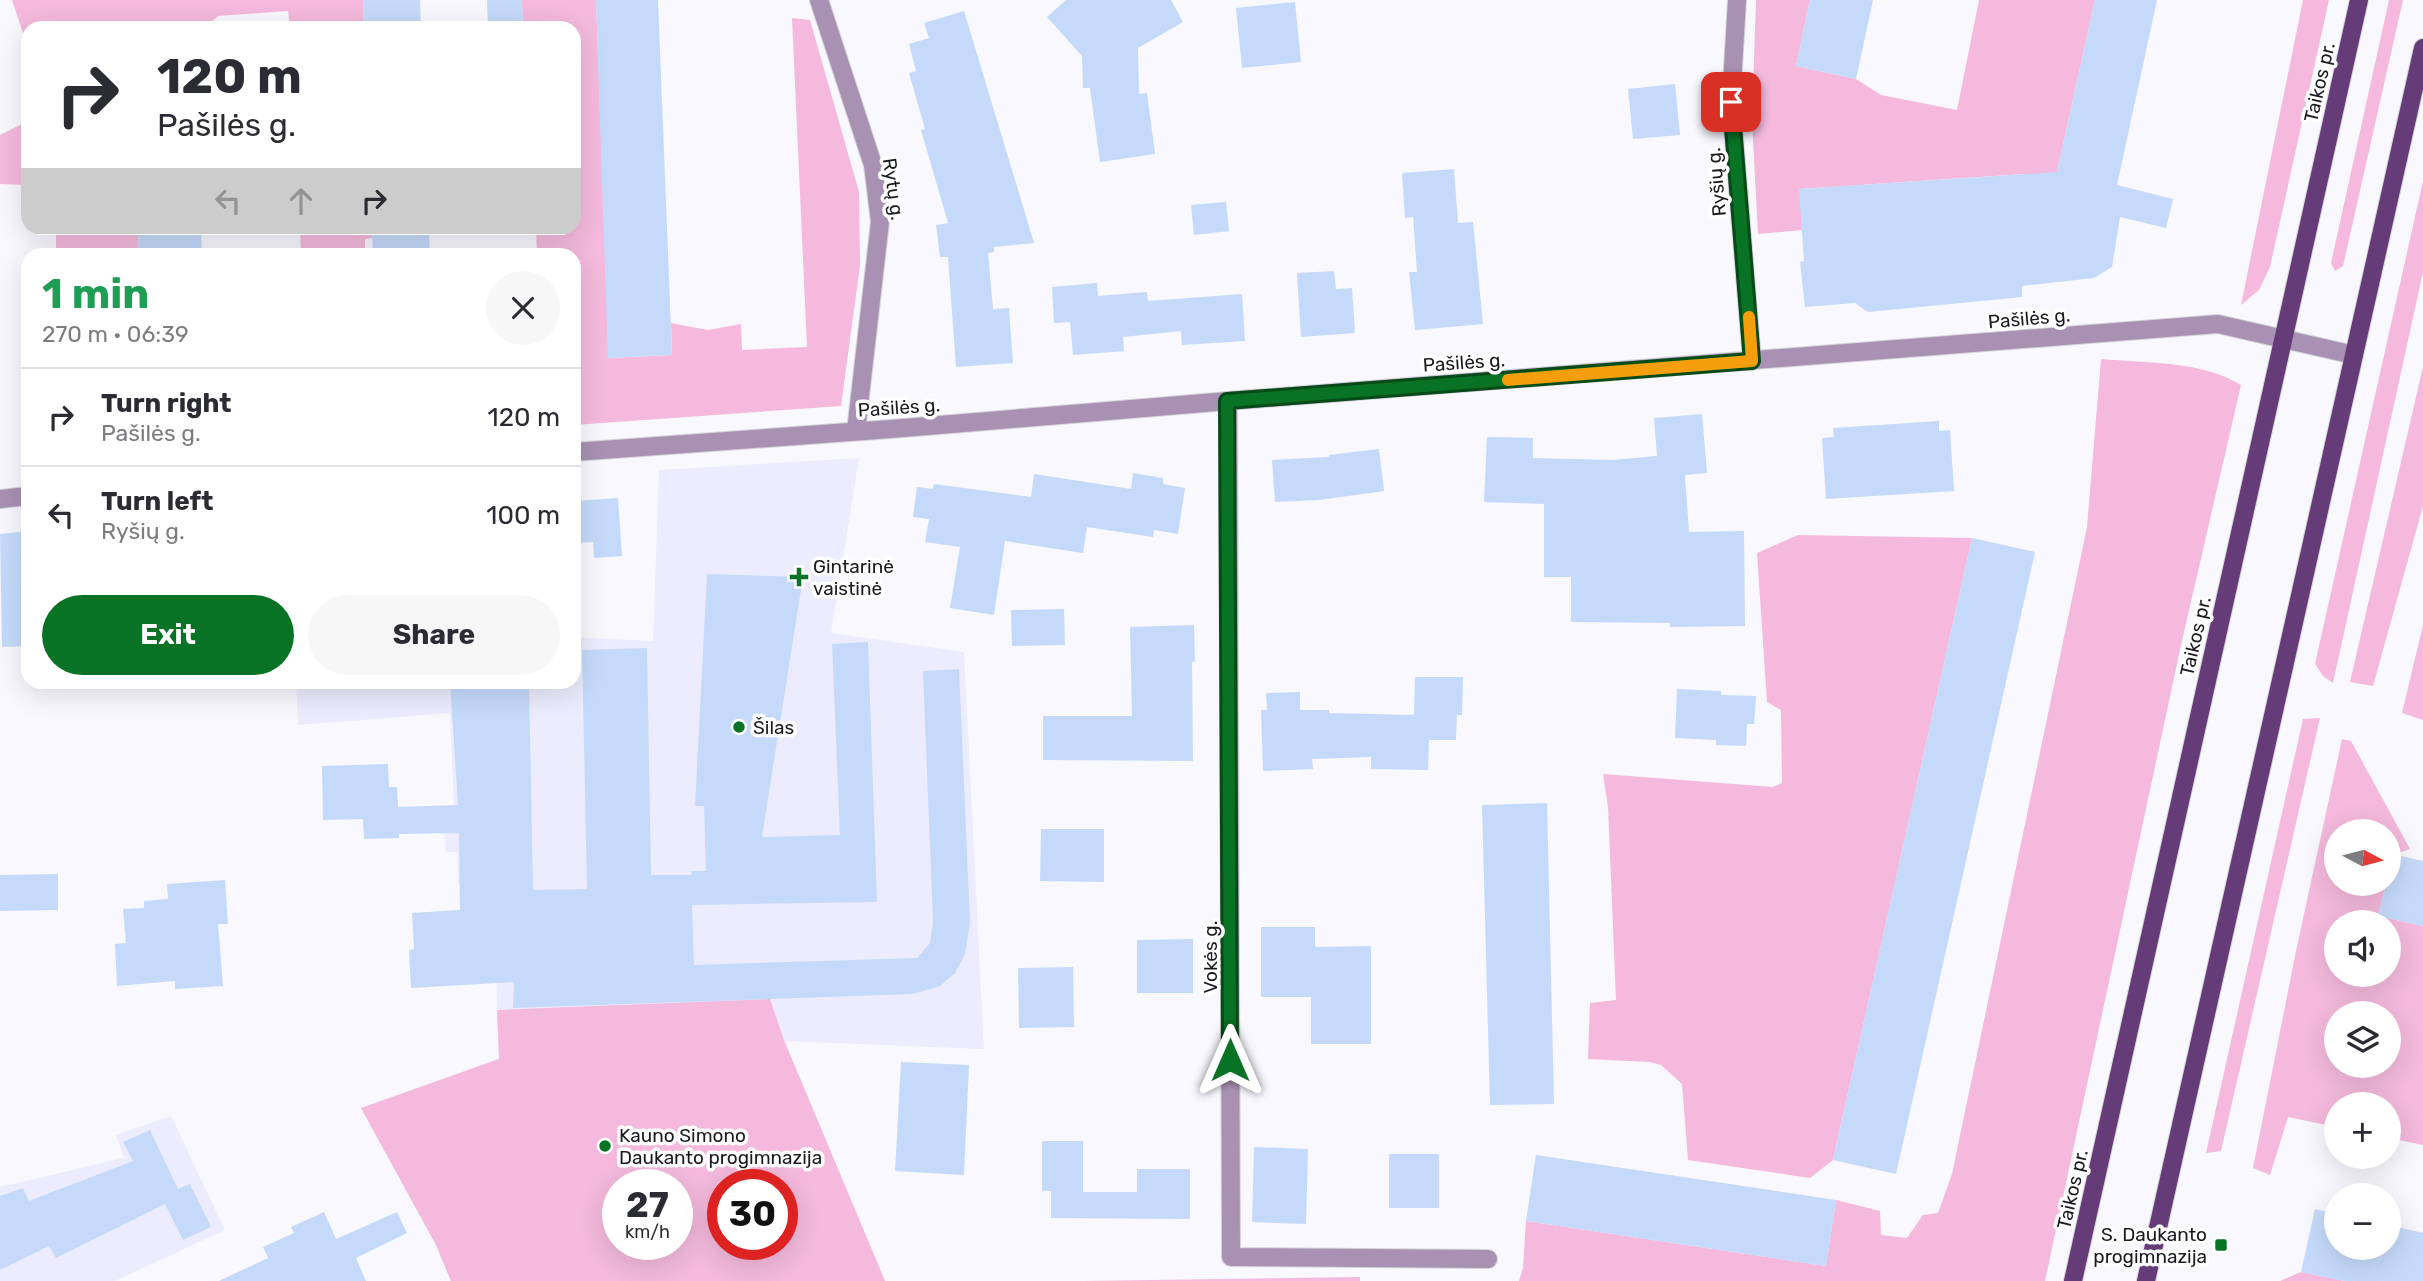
<!DOCTYPE html>
<meta charset="utf-8">
<style>
:root{--surface:#fff;--page:#f7f7f7;--text:#2b2b33;--muted:#7c7c81;--line:#e1e1e2;--accent:#087324}
body{margin:0;font-family:Rubik,sans-serif;background:var(--page);color:var(--text);height:100vh;display:flex;flex-direction:column;font-size:26px;white-space:nowrap}
*{box-sizing:border-box;margin:0}
p{font-size:23px;color:var(--muted)}
.icon{flex:none;width:38px;height:38px;fill:none;stroke:currentColor;stroke-width:2;stroke-linecap:round;stroke-linejoin:round}
.map{position:relative;flex:1;overflow:hidden}
.panel{position:absolute;left:21px;top:248px;width:560px;height:441px;display:flex;flex-direction:column;background:var(--surface);border-radius:21px;box-shadow:0 7px 28px #0002}
.panel>*{flex:none}
.guide{position:absolute;left:21px;top:21px;width:560px;height:214px;border-radius:21px;box-shadow:0 7px 28px #0002;background:#fff;color:var(--text);overflow:hidden}
.needle{width:46px;rotate:97deg}
.buttons{position:absolute;left:2324px;top:819px;display:grid;gap:14px}
.buttons a{display:grid;place-items:center;width:77px;height:77px;border-radius:50%;background:var(--surface);box-shadow:0 7px 28px #0002;font-size:35px}
.speed{position:absolute;left:602px;top:1169px;display:flex;gap:14px;font-size:35px;font-weight:700;text-align:center}
.speed>*{display:grid;place-content:center;width:91px;height:91px;border-radius:50%;background:var(--surface);box-shadow:0 7px 28px #0002;line-height:1}
.speed small{font-size:18px;font-weight:400}
.speed .limit{border:10px solid #d22;background:#fff;color:#111}
.pin{position:absolute;display:grid;place-items:center;width:60px;height:60px;color:#fff;margin:-30px;border-radius:14px;box-shadow:0 4px 10px #0006}
.me{position:absolute;width:77px;margin:-38px;rotate:0deg;stroke-linejoin:round;filter:drop-shadow(0 0 5px #0008)}
.turn{display:flex;align-items:center;gap:24px;height:147px;padding:0 21px;font-size:32px}
.turn .icon{width:91px;height:91px;stroke-width:2.5}
.turn b{display:block;font-size:49px;line-height:60px}
.lanes{display:flex;align-items:center;height:66px;padding:0 21px;background:#0003;justify-content:center;gap:35px;direction:ltr}
.lanes .off{opacity:.35}
.round{display:grid;place-items:center;flex:none;width:74px;height:74px;border-radius:37px;background:var(--page)}
.overview{display:flex;align-items:center;justify-content:space-between;height:119px;padding:0 21px}
h1{font-size:42px;font-weight:700;line-height:52px;color:#1e9e55}
.button{display:flex;gap:14px;margin-top:auto;padding:14px 21px}
.button a{flex:1;height:80px;border-radius:42px;background:var(--accent);color:#fff;font-size:28px;font-weight:700;line-height:80px;text-align:center}
.button a+a{background:var(--page);color:var(--text)}
ul{padding:0;list-style:none}
li{display:flex;align-items:center;gap:21px;height:98px;padding:0 21px;border-top:2px solid var(--line)}
li div{flex:1}
li b{display:block;font-size:26px}
li em{font-style:normal}
.map>svg:first-child{display:block}
</style>
<div class="map">
<svg width="2423" height="1281" viewBox="0 0 2423 1281">
<rect width="100%" height="100%" fill="#f8f8fe"/>
<g fill="#edecfe" fill-rule="evenodd">
<path d="M 859,458 L 831,633 L 964,652 L 984,1049 L 784,1041 L 885,1281 L 451,1281 L 436,1245 L 361,1108 L 499,1059 L 493,884 L 458,883 L 457,852 L 446,852 L 444,812 L 454,809 L 450,713 L 298,725 L 296,683 L 574,682 L 574,637 L 653,641 L 659,470 ZM 618,1185 L 677,1185 L 677,1244 L 618,1244 ZM 723,1185 L 782,1185 L 782,1244 L 723,1244 Z"/>
<path d="M 171,1116 L 225,1230 L 115,1281 L 0,1281 L 0,1187 L 124,1158 L 116,1135 Z"/>
</g>
<g fill="#f4b9dc" fill-rule="evenodd">
<path d="M 12,0 L 363,0 L 364,28 L 290,28 L 288,11 L 218,16 L 205,28 L 28,28 L 28,48 Z"/>
<path d="M 522,0 L 596,0 L 609,358 L 672,355 L 671,323 L 708,330 L 741,324 L 742,350 L 807,347 L 792,18 L 810,20 L 859,192 L 860,265 L 841,406 L 574,425 L 574,256 L 537,255 L 536,228 L 574,228 L 574,28 L 523,28 Z"/>
<path d="M 1756,0 L 1810,0 L 1796,66 L 1856,79 L 1881,95 L 1957,110 L 1979,0 L 2095,0 L 2057,172 L 2048,198 L 2035,193 L 2024,174 L 1800,189 L 1802,230 L 1758,234 L 1752,121 Z"/>
<path d="M 2303,0 L 2329,0 L 2270,267 L 2259,290 L 2241,305 Z"/>
<path d="M 2389,0 L 2403,0 L 2343,266 L 2335,271 L 2331,263 Z"/>
<path d="M 28,121 L 28,185 L 0,184 L 0,135 Z"/>
<path d="M 2423,181 L 2423,272 L 2333,683 L 2323,676 L 2315,664 Z"/>
<path d="M 56,228 L 138,228 L 139,255 L 56,256 Z"/>
<path d="M 300,228 L 372,228 L 372,238 L 365,239 L 365,255 L 301,255 Z"/>
<path d="M 2101,359 C 2146,363 2203,361 2241,385 L 2181,645 L 2045,1281 L 1519,1281 L 1523,1268 L 1526,1221 L 1826,1266 L 1836,1200 L 1880,1211 L 1881,1235 L 1907,1238 L 1923,1215 L 1938,1213 L 1952,1174 L 2087,527 Z"/>
<path d="M 2423,367 L 2423,506 L 2373,686 L 2350,682 Z"/>
<path d="M 1798,535 L 1972,538 L 1833,1160 L 1810,1178 L 1688,1160 L 1682,1084 L 1661,1065 L 1649,1062 L 1588,1059 L 1590,1003 L 1616,1000 L 1608,807 L 1603,774 L 1773,787 L 1782,783 L 1781,710 L 1767,702 L 1757,553 Z"/>
<path d="M 2423,625 L 2423,720 L 2402,713 Z"/>
<path d="M 2320,718 L 2221,1151 L 2206,1153 L 2303,719 Z"/>
<path d="M 2342,739 L 2351,741 L 2410,849 L 2392,855 L 2389,870 L 2389,831 L 2336,831 L 2336,884 L 2386,884 L 2378,916 L 2423,926 L 2423,1145 L 2389,1138 L 2389,1104 L 2336,1104 L 2336,1127 L 2288,1117 L 2270,1175 L 2253,1168 L 2296,951 ZM 2336,922 L 2389,922 L 2389,975 L 2336,975 ZM 2336,1013 L 2389,1013 L 2389,1066 L 2336,1066 Z"/>
<path d="M 770,999 L 784,1040 L 885,1281 L 451,1281 L 436,1245 L 361,1108 L 499,1059 L 497,1010 ZM 618,1185 L 677,1185 L 677,1244 L 618,1244 ZM 723,1185 L 782,1185 L 782,1244 L 723,1244 Z"/>
<path d="M 2301,1272 L 2345,1281 L 2280,1281 Z"/>
<path d="M 1360,1277 L 1360,1281 L 1084,1281 Z"/>
</g>
<g fill="#c5dafa">
<path d="M 363,0 L 420,0 L 421,28 L 364,28 Z"/>
<path d="M 487,0 L 522,0 L 523,28 L 488,28 Z"/>
<path d="M 596,0 L 658,0 L 672,355 L 608,358 Z"/>
<path d="M 1066,0 L 1171,0 L 1183,22 L 1138,48 L 1139,94 L 1147,93 L 1155,154 L 1100,162 L 1090,88 L 1083,88 L 1082,56 L 1047,17 Z"/>
<path d="M 1810,0 L 1873,0 L 1856,79 L 1796,66 Z"/>
<path d="M 2095,0 L 2157,0 L 2117,185 L 2173,199 L 2166,228 L 2120,217 L 2112,267 L 2094,278 L 2022,286 L 2022,297 L 1868,312 L 1855,303 L 1805,307 L 1800,262 L 1804,261 L 1799,189 L 2057,172 Z"/>
<path d="M 1295,2 L 1301,62 L 1242,68 L 1236,8 Z"/>
<path d="M 964,11 L 1034,243 L 994,247 L 994,252 L 988,253 L 993,309 L 1009,308 L 1013,363 L 956,367 L 948,257 L 940,257 L 936,225 L 948,223 L 921,130 L 925,129 L 909,73 L 916,71 L 909,44 L 929,38 L 924,23 Z"/>
<path d="M 1675,84 L 1680,135 L 1633,139 L 1628,89 Z"/>
<path d="M 1454,169 L 1458,223 L 1473,222 L 1483,324 L 1415,330 L 1409,272 L 1417,272 L 1413,217 L 1405,218 L 1402,173 Z"/>
<path d="M 1226,202 L 1229,231 L 1194,235 L 1191,205 Z"/>
<path d="M 138,228 L 201,228 L 202,256 L 139,256 Z"/>
<path d="M 372,228 L 429,228 L 430,256 L 373,256 Z"/>
<path d="M 1334,271 L 1336,289 L 1352,288 L 1355,333 L 1301,337 L 1297,273 Z"/>
<path d="M 1097,283 L 1098,296 L 1147,292 L 1148,301 L 1242,294 L 1245,341 L 1182,345 L 1181,331 L 1123,337 L 1124,351 L 1073,355 L 1070,322 L 1054,323 L 1052,287 Z"/>
<path d="M 1702,414 L 1707,473 L 1685,475 L 1689,532 L 1744,531 L 1745,626 L 1670,627 L 1670,623 L 1571,622 L 1571,577 L 1544,577 L 1544,504 L 1484,502 L 1487,437 L 1533,438 L 1533,458 L 1612,460 L 1657,456 L 1654,418 Z"/>
<path d="M 1939,421 L 1939,431 L 1950,430 L 1954,491 L 1826,499 L 1822,438 L 1834,437 L 1833,428 Z"/>
<path d="M 1379,449 L 1384,491 L 1319,500 L 1275,502 L 1272,460 L 1329,457 L 1329,455 Z"/>
<path d="M 1133,473 L 1163,478 L 1163,484 L 1185,488 L 1178,534 L 1154,530 L 1153,537 L 1087,527 L 1083,553 L 1005,541 L 994,615 L 950,608 L 960,547 L 925,542 L 929,519 L 913,517 L 917,487 L 933,489 L 934,484 L 1031,497 L 1034,474 L 1131,489 Z"/>
<path d="M 618,498 L 622,556 L 594,558 L 593,542 L 574,543 L 574,501 Z"/>
<path d="M 28,531 L 28,646 L 2,647 L 0,534 Z"/>
<path d="M 1972,538 L 2035,552 L 1896,1174 L 1833,1160 Z"/>
<path d="M 707,574 L 803,577 L 762,837 L 840,835 L 832,644 L 868,642 L 877,902 L 692,905 L 694,965 L 917,958 L 930,943 L 933,923 L 923,671 L 959,669 L 970,922 L 965,954 L 955,973 L 940,986 L 913,994 L 513,1008 L 514,982 L 411,988 L 409,950 L 414,949 L 412,913 L 460,910 L 459,833 L 399,834 L 399,838 L 364,839 L 363,819 L 323,820 L 322,766 L 388,764 L 389,787 L 397,787 L 398,807 L 458,805 L 450,682 L 529,682 L 533,890 L 587,889 L 582,650 L 647,648 L 651,875 L 691,875 L 692,871 L 706,871 L 704,806 L 695,806 Z"/>
<path d="M 1064,609 L 1065,645 L 1012,646 L 1011,610 Z"/>
<path d="M 1194,625 L 1195,662 L 1192,662 L 1193,761 L 1043,760 L 1043,716 L 1132,716 L 1130,627 Z"/>
<path d="M 1415,677 L 1463,677 L 1462,715 L 1457,715 L 1456,740 L 1429,740 L 1428,770 L 1371,769 L 1371,757 L 1312,759 L 1313,769 L 1263,771 L 1261,710 L 1267,710 L 1266,693 L 1300,692 L 1300,710 L 1329,710 L 1329,713 L 1414,715 Z"/>
<path d="M 1677,689 L 1721,691 L 1721,695 L 1756,696 L 1754,724 L 1747,724 L 1746,746 L 1716,745 L 1716,740 L 1675,738 Z"/>
<path d="M 1547,803 L 1554,1104 L 1490,1105 L 1482,805 Z"/>
<path d="M 1041,829 L 1104,829 L 1104,882 L 1040,881 Z"/>
<path d="M 2392,854 L 2423,861 L 2423,926 L 2378,916 L 2386,884 L 2389,884 Z"/>
<path d="M 58,874 L 58,910 L 0,911 L 0,875 Z"/>
<path d="M 225,880 L 228,924 L 218,924 L 223,986 L 175,989 L 175,981 L 117,986 L 115,944 L 126,943 L 123,909 L 144,908 L 144,901 L 168,899 L 167,884 Z"/>
<path d="M 1261,927 L 1315,927 L 1315,947 L 1371,946 L 1371,1044 L 1311,1044 L 1311,997 L 1261,997 Z"/>
<path d="M 1193,939 L 1193,993 L 1137,993 L 1137,940 Z"/>
<path d="M 1073,967 L 1074,1027 L 1019,1028 L 1018,968 Z"/>
<path d="M 901,1062 L 969,1065 L 964,1175 L 895,1171 Z"/>
<path d="M 150,1130 L 178,1189 L 190,1184 L 211,1227 L 183,1240 L 165,1204 L 56,1258 L 49,1246 L 0,1270 L 0,1196 L 23,1188 L 29,1201 L 133,1161 L 123,1142 Z"/>
<path d="M 1042,1141 L 1083,1141 L 1083,1192 L 1137,1192 L 1137,1169 L 1190,1169 L 1190,1219 L 1051,1218 L 1051,1191 L 1042,1191 Z"/>
<path d="M 1254,1147 L 1308,1149 L 1306,1224 L 1252,1222 Z"/>
<rect x="1389" y="1154" width="50" height="54"/>
<path d="M 1536,1155 L 1836,1200 L 1826,1266 L 1526,1221 Z"/>
<path d="M 2315,1209 L 2336,1214 L 2336,1248 L 2389,1248 L 2389,1225 L 2423,1233 L 2423,1281 L 2345,1281 L 2301,1272 Z"/>
<path d="M 324,1212 L 336,1239 L 397,1212 L 407,1233 L 356,1258 L 366,1281 L 219,1281 L 268,1258 L 263,1247 L 294,1233 L 291,1227 Z"/>
</g>
<g fill="none" stroke-linecap="round" stroke-linejoin="round">
<g stroke="#d5d4da" stroke-width="20">
<g id="minor">
<path d="M 819,0 L 873,165 L 880,222 L 856,431"/>
<path d="M 1737,0 L 1731,102 L 1752,361"/>
<path d="M 1228,401 L 1231,1257 L 1488,1259"/>
<path d="M 574,452 L 891,429 L 1228,401 L 2218,324 L 2354,355"/>
<path d="M 0,499 L 28,496"/>
</g>
</g>
<g stroke="#d5d4da" stroke-width="20">
<g id="primary">
<path d="M 2073,1281 L 2359,0"/>
<path d="M 2146,1281 L 2423,48"/>
</g>
</g>
<use href="#minor" stroke="#a891b3" stroke-width="18"/>
<use href="#primary" stroke="#653c77" stroke-width="18"/>
</g>
<g fill="none" stroke-linecap="round" stroke-linejoin="round">
<g stroke="#054b17" stroke-width="18">
<path id="route" d="M 1230,1060 L 1227,401 L 1752,361 L 1731,102"/>
</g>
<use href="#route" stroke="#087324" stroke-width="12"/>
<path stroke="#f59e0b" stroke-width="12" d="M 1508,380 L 1752,361 L 1749,317"/>
</g>
<g fill="#087324" stroke="#fff" stroke-width="2.5">
<path d="M795.5 566.5h7v7h7v7h-7v7h-7v-7h-7v-7h7z"/>
<circle cx="739" cy="727" r="7"/>
<circle cx="605" cy="1146" r="7"/>
<rect x="2214" y="1238" width="14" height="14" rx="3.5"/>
</g>
<g text-anchor="middle" stroke-width="7" stroke-linejoin="round" paint-order="stroke">
<g font-size="19" fill="#1b1a1e" stroke="#fff">
<text transform="translate(2319 82) rotate(-77)" y="7">Taikos pr.</text>
<text transform="translate(1716 182) rotate(-95)" y="7">Ryšių g.</text>
<text transform="translate(894 189) rotate(82)" y="7">Rytų g.</text>
<text transform="translate(2029 318) rotate(-5)" y="7">Pašilės g.</text>
<text transform="translate(1464 362) rotate(-4)" y="7">Pašilės g.</text>
<text transform="translate(899 407) rotate(-4)" y="7">Pašilės g.</text>
<text transform="translate(2195 636) rotate(-77)" y="7">Taikos pr.</text>
<text transform="translate(1210 957) rotate(-90)" y="7">Vokės g.</text>
<text transform="translate(2072 1189) rotate(-77)" y="7">Taikos pr.</text>
</g>
<g font-size="19" fill="#1b1a1e" stroke="#fff" text-anchor="start">
<text x="813" y="573">Gintarinė<tspan x="813" dy="22">vaistinė</tspan></text>
<text x="753" y="734">Šilas</text>
<text x="619" y="1142">Kauno Simono<tspan x="619" dy="22">Daukanto progimnazija</tspan></text>
<text x="2207" y="1241" text-anchor="end">S. Daukanto<tspan x="2207" dy="22">progimnazija</tspan></text>
</g>
</g>
</svg>
<div class="buttons">
<a><svg class="needle" viewBox="-14 -14 28 28"><path d="M0-13l5 13h-10z" fill="#e53935"/><path d="M0 13l5-13h-10z" fill="#7c7c81"/></svg></a>
<a><svg class="icon" aria-label="sound" viewBox="0 0 24 24"><path d="M4 9h4l5-4v14l-5-4H4zM17 9q2 3 0 6"/></svg></a>
<a><svg class="icon" aria-label="layers" viewBox="0 0 24 24"><path d="M12 4l9 5-9 5-9-5zM3 14l9 5 9-5"/></svg></a>
<a>+</a>
<a>−</a>
</div>
<div class="speed"><div>27<small>km/h</small></div><div class="limit">30</div></div>
<div class="pin" style="left:1731px;top:102px;background:#d93025"><svg class="icon" aria-label="arrive" viewBox="0 0 24 24"><path d="M6 21V4h12l-3 4 3 4H6"/></svg></div>
<svg class="me" style="left:1230px;top:1060px" viewBox="-20 -20 40 40"><path d="M0-17L14 15 0 8-14 15z" fill="#087324" stroke="#fff" stroke-width="4"/></svg>
<div class="guide">
<div class="turn"><svg class="icon" aria-label="right" viewBox="0 0 24 24"><path d="M7 20v-9h11M14 6l5 5-5 5"/></svg><div><b>120 m</b>Pašilės g.</div></div>
<div class="lanes"><svg class="icon off" aria-label="left" viewBox="0 0 24 24"><path d="M17 20v-9H6M10 6l-5 5 5 5"/></svg><svg class="icon off" aria-label="ahead" viewBox="0 0 24 24"><path d="M12 20V5M6 11l6-6 6 6"/></svg><svg class="icon" aria-label="right" viewBox="0 0 24 24"><path d="M7 20v-9h11M14 6l5 5-5 5"/></svg></div>
</div>
<section class="panel">
<div class="overview"><div><h1>1 min</h1><p>270 m · 06:39</p></div><a class="round"><svg class="icon" aria-label="close" viewBox="0 0 24 24"><path d="M6 6l12 12M18 6L6 18"/></svg></a></div>
<ul>
<li><svg class="icon" aria-label="right" viewBox="0 0 24 24"><path d="M7 20v-9h11M14 6l5 5-5 5"/></svg><div><b>Turn right</b><p>Pašilės g.</p></div><em>120 m</em></li>
<li><svg class="icon" aria-label="left" viewBox="0 0 24 24"><path d="M17 20v-9H6M10 6l-5 5 5 5"/></svg><div><b>Turn left</b><p>Ryšių g.</p></div><em>100 m</em></li>
</ul>
<div class="button"><a>Exit</a><a>Share</a></div>
</section>
</div>
